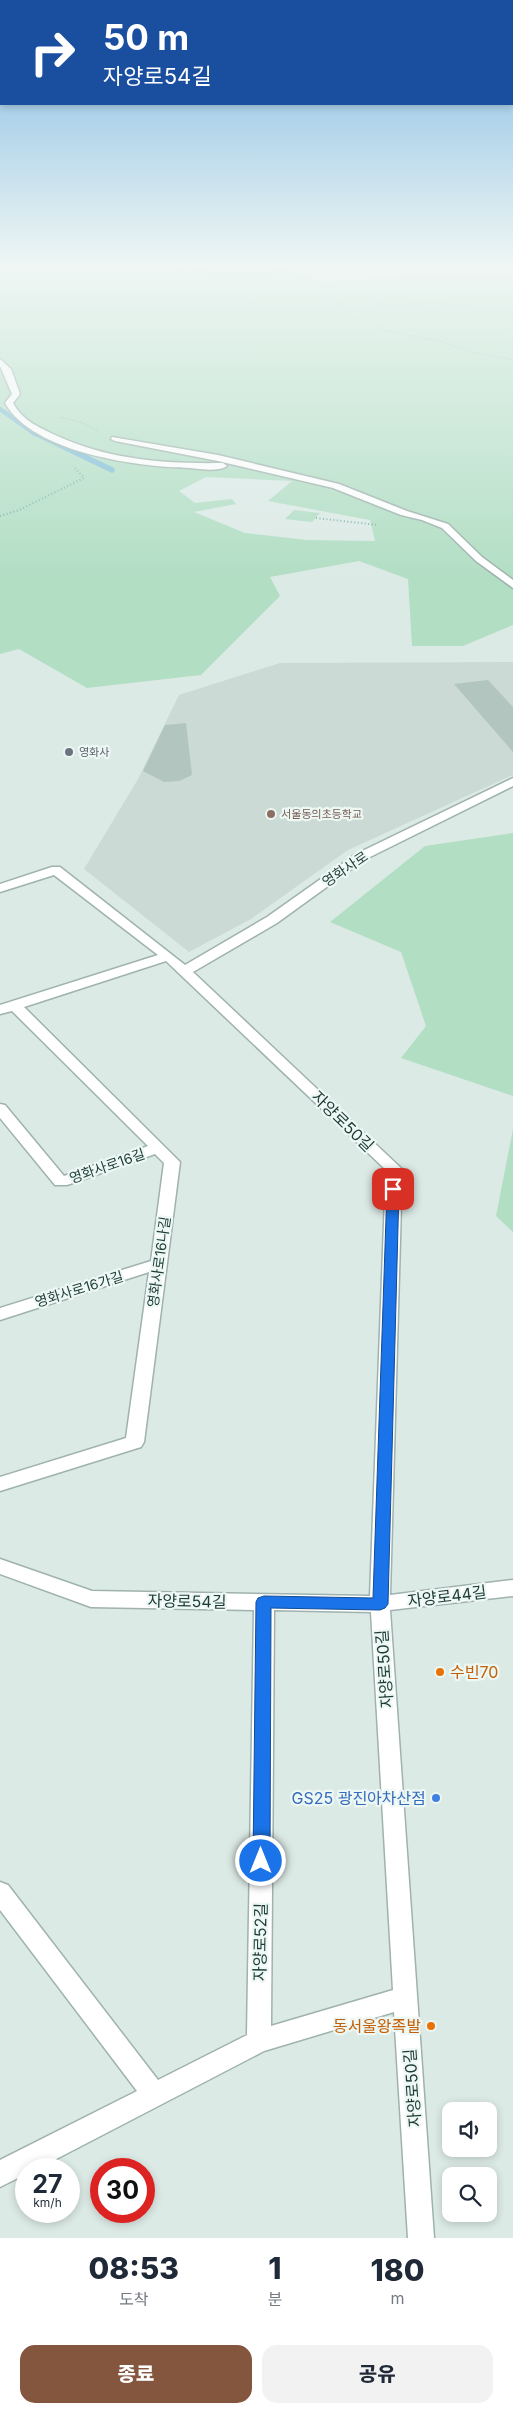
<!DOCTYPE html>
<html lang="ko">
<meta charset="utf-8">
<style>
:root{--surface:#fff;--page:#f2f2f3;--text:#1f2937;--muted:#747a83;--accent:#84563e}
body{margin:0;font-family:Inter,"Noto Sans KR",sans-serif;background:var(--page);color:var(--text);height:100vh;display:flex;flex-direction:column;font-size:19px;white-space:nowrap}
*{box-sizing:border-box;margin:0}
p{font-size:16px;color:var(--muted)}
.icon{flex:none;width:28px;height:28px;fill:none;stroke:currentColor;stroke-width:2;stroke-linecap:round;stroke-linejoin:round}
.map{position:relative;height:2238px;overflow:hidden}
.side{display:flex;flex-direction:column;background:var(--surface);flex:1}
.side>*{flex:none}
.guide{position:absolute;left:0px;top:0px;width:514px;height:105px;box-shadow:0 2px 8px #0003;background:#1a4fa0;color:#fff;overflow:hidden}
.fabs{position:absolute;left:442px;top:2102px;display:grid;gap:10px}
.fabs a{display:grid;place-items:center;width:55px;height:55px;border-radius:10px;background:var(--surface);box-shadow:0 2px 8px #0003;font-size:25px}
.speed{position:absolute;left:15px;top:2158px;display:flex;gap:10px;font-size:25px;font-weight:700;text-align:center}
.speed>*{display:grid;place-content:center;width:65px;height:65px;border-radius:50%;background:var(--surface);box-shadow:0 2px 8px #0003;line-height:1}
.speed small{font-size:12px;font-weight:400}
.speed .limit{border:8px solid #d22;background:#fff;color:#111}
.pin{position:absolute;display:grid;place-items:center;width:42px;height:42px;color:#fff;margin:-21px;border-radius:10px;box-shadow:0 2px 8px #0006}
.me{position:absolute;width:55px;margin:-28px;rotate:0deg;stroke-linejoin:round;filter:drop-shadow(0 0 4px #0008)}
.turn{display:flex;align-items:center;gap:18px;height:105px;padding:0 20px;font-size:22px}
.turn .icon{width:65px;height:65px;stroke-width:2.5}
.turn b{display:block;font-size:35px;line-height:42px}
.eta{display:flex;justify-content:space-evenly;align-items:center;height:85px;text-align:center}
.eta b{font-size:30px;font-weight:800;line-height:35px}
.cta{display:flex;gap:10px;margin-top:auto;padding:10px 20px}
.cta a{flex:1;height:58px;border-radius:15px;background:var(--accent);color:#fff;font-size:20px;font-weight:800;line-height:58px;text-align:center}
.cta a+a{background:var(--page);color:var(--text)}
.map>svg:first-child{display:block}
</style>
<div class="map">
<svg width="513" height="2238" viewBox="0 0 513 2238">
<rect width="100%" height="100%" fill="#dceae6"/>
<path fill="#cbdad5" d="M 513,662 L 513,775 L 348,850 L 251,919 L 189,952 L 84,869 L 138,779 L 179,695 L 280,663 Z"/>
<g fill="#b2dec4" fill-rule="evenodd">
<path d="M 0,264 L 179,264 L 194,266 L 204,264 L 256,264 L 287,268 L 319,281 L 513,275 L 513,625 L 463,646 L 412,646 L 408,579 L 359,561 L 270,577 L 280,596 L 201,675 L 87,688 L 19,649 L 0,654 ZM 206,477 L 292,481 L 268,501 L 370,520 L 375,541 L 307,540 L 245,533 L 194,512 L 236,504 L 232,499 L 195,503 L 179,491 Z"/>
<path d="M 294,510 L 320,513 L 312,522 L 285,519 Z"/>
<path d="M 513,833 L 513,1096 L 401,1058 L 426,1026 L 401,952 L 330,922 L 425,846 Z"/>
<path d="M 513,1129 L 513,1232 L 496,1216 Z"/>
</g>
<g fill="none" stroke-linecap="round" stroke-linejoin="round">
<path stroke="#7ebdd6" stroke-width="4.5" d="M 0,409 L 35,434"/>
<path stroke="#7ebdd6" stroke-width="5.5" d="M 33,432 L 112,470"/>
</g>
<g fill="#b2c5bf">
<path d="M 488,680 L 513,707 L 513,752 L 454,684 Z"/>
<path d="M 186,723 L 192,775 L 179,781 L 164,782 L 143,771 L 165,725 Z"/>
</g>
<g fill="none" stroke-linecap="round" stroke-linejoin="round">
<g stroke="#9fb2ae" stroke-width="3">
<g id="minor">
<path d="M 0,359 L 11,369 L 20,394 L 13,403 C 22,420 38,427 55,435 C 109,460 165,464 223,463 L 227,466 C 219,472 200,469 190,468 C 138,467 33,453 5,403 L 12,394 L 0,366 Z"/>
<path d="M 112,437 L 218,455 L 339,484 L 407,511 L 448,524 L 482,557 L 513,580 L 513,588 L 476,561 L 442,528 L 422,520 L 401,515 L 333,488 L 218,461 L 115,441 L 111,439 Z"/>
<path d="M 513,778 L 513,786 L 364,860 L 277,923 L 193,972 L 402,1169 L 390,1595 L 513,1580 L 513,1596 L 390,1610 L 434,2238 L 408,2238 L 394,2012 L 264,2051 L 37,2169 L 26,2169 L 26,2174 L 0,2187 L 0,2160 L 137,2091 L 0,1910 L 0,1882 L 8,1885 L 158,2080 L 247,2035 L 254,1610 L 91,1607 L 0,1574 L 0,1559 L 92,1591 L 370,1596 L 386,1170 L 166,961 L 24,1007 L 180,1162 L 144,1442 L 141,1447 L 0,1491 L 0,1477 L 126,1438 L 149,1272 L 0,1320 L 0,1308 L 151,1261 L 164,1163 L 155,1154 L 67,1185 L 55,1185 L 0,1118 L 0,1104 L 5,1105 L 64,1176 L 148,1146 L 12,1011 L 0,1014 L 0,1005 L 158,955 L 54,875 L 0,892 L 0,884 L 52,867 L 60,867 L 185,965 L 267,917 L 356,854 ZM 274,1610 L 371,1612 L 393,1990 L 271,2026 Z"/>
</g>
</g>
<g stroke="#79b1a7" stroke-width="1" stroke-dasharray="1 2" stroke-linecap="butt">
<path d="M 151,264 L 302,285 L 340,304 L 356,320 L 377,324 L 386,331 L 439,341 L 472,352 L 513,360"/>
<path d="M 319,294 L 362,294 L 387,308 L 432,302 L 513,313"/>
<path d="M 60,417 L 80,422 L 99,431"/>
</g>
<g stroke="#79b1a7" stroke-width="2" stroke-dasharray="1 2.5" stroke-linecap="butt">
<path d="M 0,516 L 19,510 L 84,478 L 73,466"/>
<path d="M 316,518 L 378,525"/>
</g>
<use href="#minor" fill="#fff" fill-rule="evenodd"/>
</g>
<linearGradient id="sky" x2="0" y2="1"><stop stop-color="#7db8e1"/><stop offset="0.46" stop-color="#eff6f4"/><stop offset="1" stop-color="#eff6f4" stop-opacity="0"/></linearGradient>
<rect width="513" height="577" fill="url(#sky)"/>
<path fill="#1a73e8" stroke="#114b97" d="M 393,1185 L 399,1189 L 388,1604 L 385,1608 L 380,1610 L 271,1608 L 270,1861 L 267,1867 L 261,1869 L 255,1867 L 253,1861 L 256,1602 L 258,1598 L 264,1596 L 373,1598 L 387,1189 Z"/>
<circle fill="#6b7280" stroke="#edf7f3" stroke-width="2" cx="69" cy="752" r="5"/>
<circle fill="#8d6e63" stroke="#edf7f3" stroke-width="2" cx="271" cy="814" r="5"/>
<g fill="#e8710a" stroke="#edf7f3" stroke-width="2">
<circle cx="440" cy="1672" r="5"/>
<circle cx="431" cy="2026" r="5"/>
</g>
<circle fill="#3f7fe0" stroke="#edf7f3" stroke-width="2" cx="436" cy="1798" r="5"/>
<g text-anchor="middle" stroke-width="4.5" stroke-linejoin="round" paint-order="stroke">
<g font-size="11" fill="#5b616d" stroke="#edf7f3" text-anchor="start">
<text x="79" y="756">영화사</text>
</g>
<g font-size="11" fill="#785e54" stroke="#edf7f3" text-anchor="start">
<text x="281" y="818">서울동의초등학교</text>
</g>
<g font-size="14" fill="#1d3b37" stroke="#edf7f3">
<text transform="translate(345 869) rotate(-34)" y="5">영화사로</text>
<text transform="translate(107 1166) rotate(-19)" y="5">영화사로16길</text>
<text transform="translate(159 1262) rotate(-82)" y="5">영화사로16나길</text>
<text transform="translate(79 1289) rotate(-17)" y="5">영화사로16가길</text>
</g>
<g font-size="16" fill="#1d3b37" stroke="#edf7f3">
<text transform="translate(343 1121) rotate(44)" y="6">자양로50길</text>
<text transform="translate(447 1596) rotate(-7)" y="6">자양로44길</text>
<text transform="translate(187 1601) rotate(1)" y="6">자양로54길</text>
<text transform="translate(384 1669) rotate(-94)" y="6">자양로50길</text>
<text transform="translate(260 1942) rotate(-89)" y="6">자양로52길</text>
<text transform="translate(412 2088) rotate(-94)" y="6">자양로50길</text>
</g>
<g font-size="16" fill="#c56008" stroke="#edf7f3" text-anchor="start">
<text x="450" y="1678">수빈70</text>
<text x="421" y="2032" text-anchor="end">동서울왕족발</text>
</g>
<g font-size="16" fill="#366cbe" stroke="#edf7f3" text-anchor="end">
<text x="426" y="1804">GS25 광진아차산점</text>
</g>
</g>
</svg>
<div class="fabs">
<a><svg class="icon" aria-label="sound" viewBox="0 0 24 24"><path d="M4 9h4l5-4v14l-5-4H4zM17 9q2 3 0 6"/></svg></a>
<a><svg class="icon" aria-label="search" viewBox="0 0 24 24"><circle cx="10" cy="10" r="6"/><path d="M15 15l6 6"/></svg></a>
</div>
<div class="speed"><div>27<small>km/h</small></div><div class="limit">30</div></div>
<div class="pin" style="left:393px;top:1189px;background:#d93025"><svg class="icon" aria-label="arrive" viewBox="0 0 24 24"><path d="M6 21V4h12l-3 4 3 4H6"/></svg></div>
<svg class="me" style="left:261px;top:1861px" viewBox="-20 -20 40 40"><circle r="17" fill="#1a73e8" stroke="#fff" stroke-width="3"/><path d="M0-11L8 9 0 5-8 9z" fill="#fff"/></svg>
<div class="guide">
<div class="turn"><svg class="icon" aria-label="right" viewBox="0 0 24 24"><path d="M7 20v-9h11M14 6l5 5-5 5"/></svg><div><b>50 m</b>자양로54길</div></div>
</div>
</div>
<section class="side">
<div class="eta">
<div><b>08:53</b><p>도착</p></div>
<div><b>1</b><p>분</p></div>
<div><b>180</b><p>m</p></div>
</div>
<div class="cta"><a>종료</a><a>공유</a></div>
</section>
